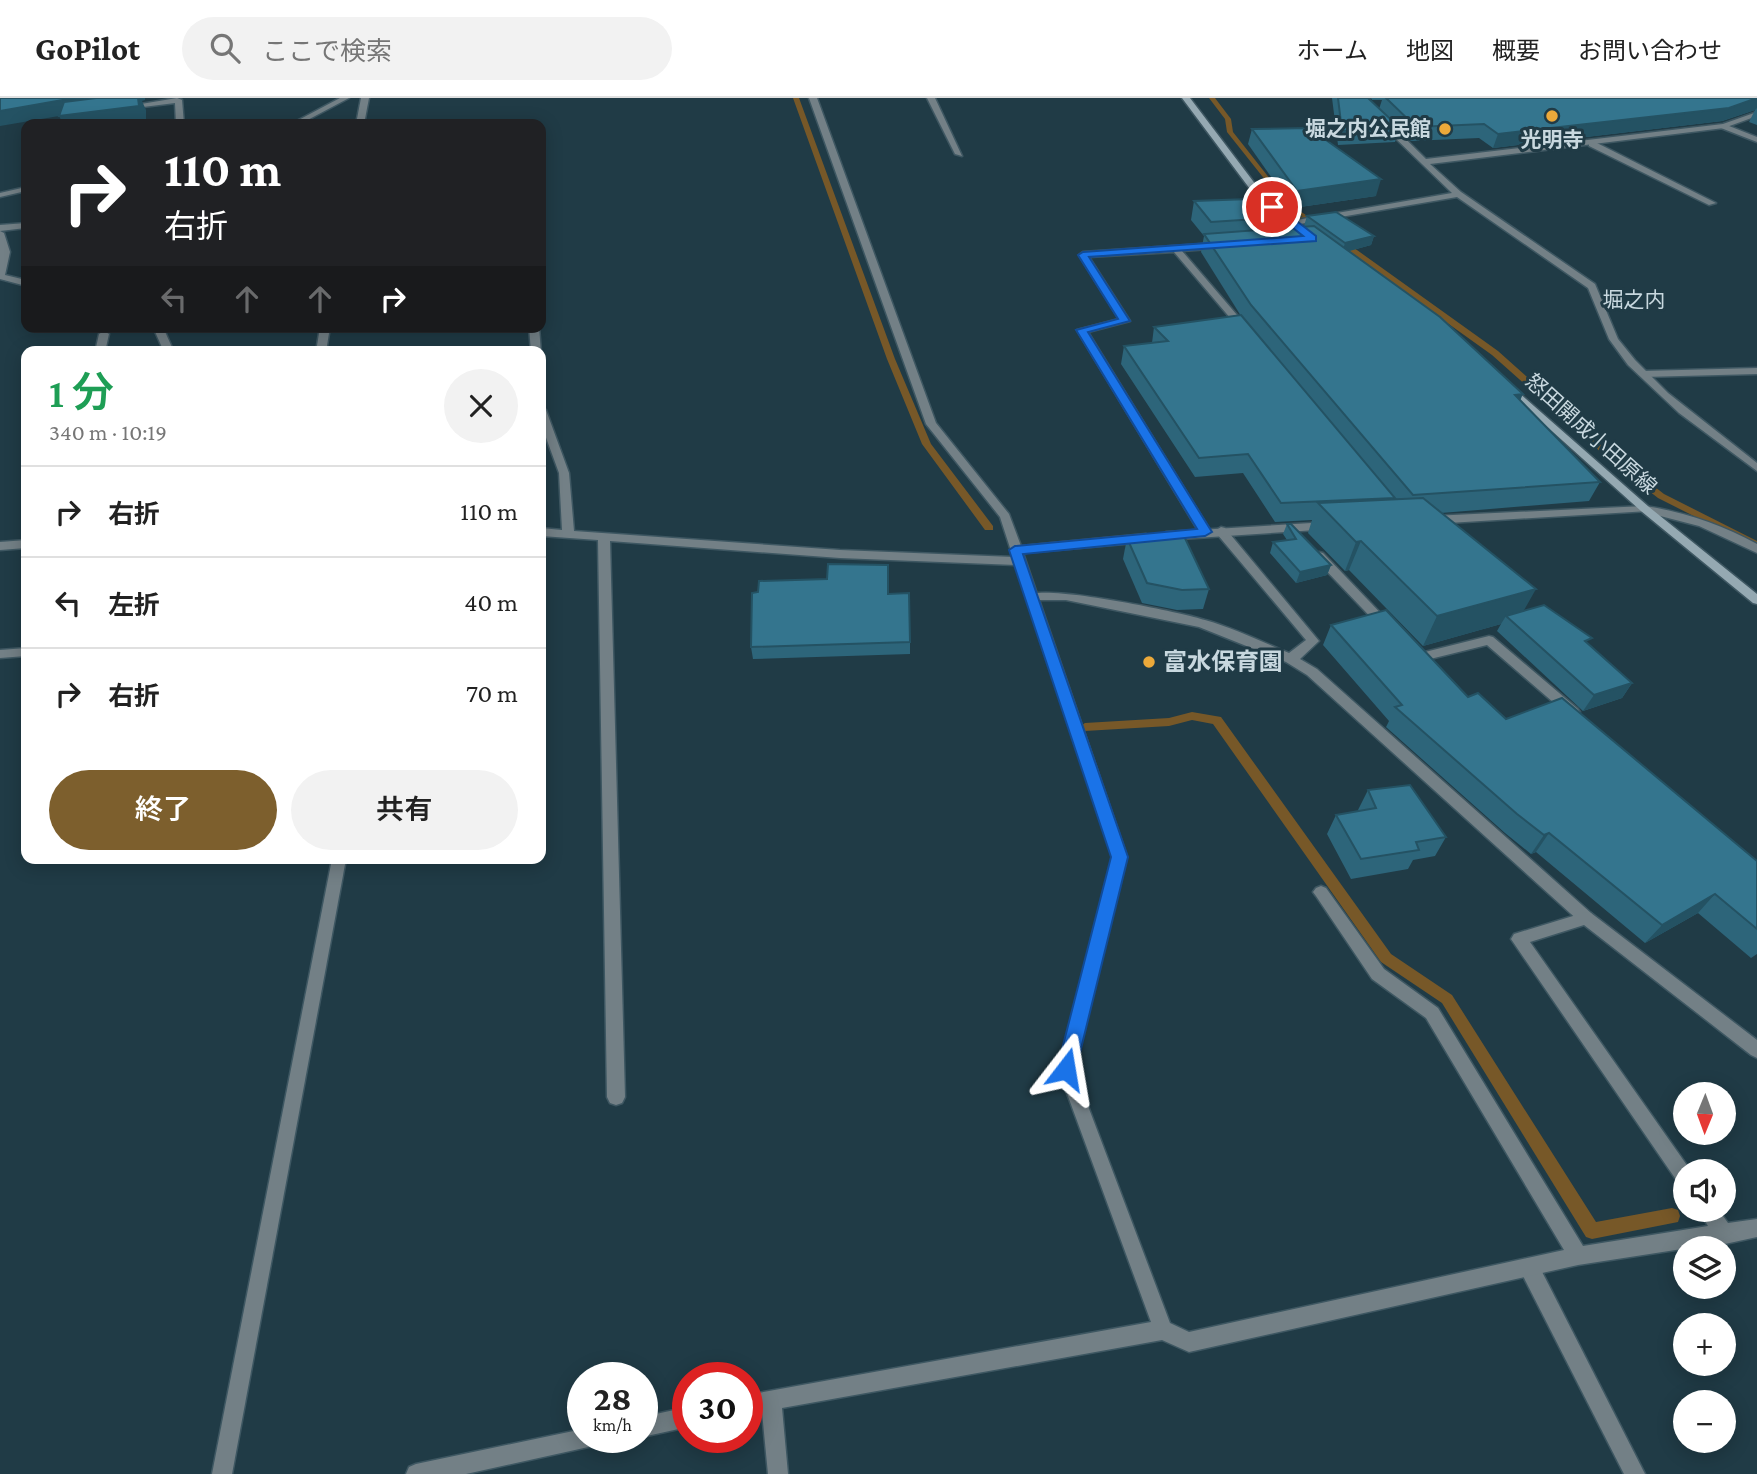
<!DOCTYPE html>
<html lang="ja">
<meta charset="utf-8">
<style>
:root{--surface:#fff;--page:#f2f2f2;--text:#222;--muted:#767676;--line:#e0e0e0;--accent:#7d5f2d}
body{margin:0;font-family:"Crimson Pro","Noto Sans JP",serif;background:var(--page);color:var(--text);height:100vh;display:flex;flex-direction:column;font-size:26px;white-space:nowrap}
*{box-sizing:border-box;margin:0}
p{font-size:23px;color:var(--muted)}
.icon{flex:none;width:38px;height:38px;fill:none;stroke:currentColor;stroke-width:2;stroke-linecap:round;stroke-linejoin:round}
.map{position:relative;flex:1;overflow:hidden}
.drawer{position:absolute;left:21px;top:248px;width:525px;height:518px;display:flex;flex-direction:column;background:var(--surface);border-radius:14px;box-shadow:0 4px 18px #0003}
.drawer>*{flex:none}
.guide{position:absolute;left:21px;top:21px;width:525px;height:214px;border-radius:14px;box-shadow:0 4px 18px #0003;background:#202124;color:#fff;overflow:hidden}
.needle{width:46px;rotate:181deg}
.buttons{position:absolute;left:1673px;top:984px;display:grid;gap:14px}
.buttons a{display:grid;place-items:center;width:63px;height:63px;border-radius:50%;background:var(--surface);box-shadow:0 4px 18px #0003;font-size:35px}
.speed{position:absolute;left:567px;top:1264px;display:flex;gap:14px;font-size:35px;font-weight:700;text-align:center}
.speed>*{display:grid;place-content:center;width:91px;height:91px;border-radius:50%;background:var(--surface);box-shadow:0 4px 18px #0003;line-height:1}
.speed small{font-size:18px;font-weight:400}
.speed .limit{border:10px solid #d22;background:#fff;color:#111}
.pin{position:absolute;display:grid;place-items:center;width:60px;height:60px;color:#fff;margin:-30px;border:4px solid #fff;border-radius:50%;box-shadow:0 2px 7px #0007}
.me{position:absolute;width:77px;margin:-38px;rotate:14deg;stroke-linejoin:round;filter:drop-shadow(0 0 5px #0008)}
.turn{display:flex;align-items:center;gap:24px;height:147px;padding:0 28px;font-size:32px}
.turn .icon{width:91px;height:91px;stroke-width:2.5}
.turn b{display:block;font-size:49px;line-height:60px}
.lanes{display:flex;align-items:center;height:66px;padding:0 28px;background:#0003;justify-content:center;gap:35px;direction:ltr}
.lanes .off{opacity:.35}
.round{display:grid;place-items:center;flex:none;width:74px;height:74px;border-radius:37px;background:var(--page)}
.summary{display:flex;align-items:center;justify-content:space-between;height:119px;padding:0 28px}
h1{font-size:42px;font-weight:600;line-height:52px;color:#1e9e55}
.cta{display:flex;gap:14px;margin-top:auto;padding:14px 28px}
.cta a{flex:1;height:80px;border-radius:42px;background:var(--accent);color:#fff;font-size:28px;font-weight:600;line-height:80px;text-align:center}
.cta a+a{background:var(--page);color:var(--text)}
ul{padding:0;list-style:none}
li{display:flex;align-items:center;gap:21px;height:91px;padding:0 28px;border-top:2px solid var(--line)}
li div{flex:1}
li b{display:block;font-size:26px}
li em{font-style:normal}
header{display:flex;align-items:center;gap:42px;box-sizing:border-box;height:98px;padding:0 35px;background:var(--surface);border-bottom:2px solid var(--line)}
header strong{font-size:33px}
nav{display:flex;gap:38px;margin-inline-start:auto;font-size:24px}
.search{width:490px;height:63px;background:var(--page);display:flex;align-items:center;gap:18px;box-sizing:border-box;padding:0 24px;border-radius:38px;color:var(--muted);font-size:26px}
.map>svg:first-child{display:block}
</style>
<header>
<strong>GoPilot</strong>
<div class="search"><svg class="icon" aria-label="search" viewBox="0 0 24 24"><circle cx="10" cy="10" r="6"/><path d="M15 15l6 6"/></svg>ここで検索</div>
<nav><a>ホーム</a><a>地図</a><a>概要</a><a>お問い合わせ</a></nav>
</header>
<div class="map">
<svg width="1757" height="1376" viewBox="0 0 1757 1376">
<rect width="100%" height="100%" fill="#203b46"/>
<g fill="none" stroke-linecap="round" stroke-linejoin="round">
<g fill="#775828" fill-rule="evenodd">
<path d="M 793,0 L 799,0 L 895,261 L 931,346 L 993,428 L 993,432 L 985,432 L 922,346 L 887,261 Z"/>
<path d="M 1209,0 L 1215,0 L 1231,21 L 1233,34 L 1274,86 L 1300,113 L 1322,128 L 1322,132 L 1316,132 L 1294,117 L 1270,88 L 1227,34 L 1225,21 Z"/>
<path d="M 1337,142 L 1343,142 L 1498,253 L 1619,361 L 1664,396 L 1757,443 L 1757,450 L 1658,400 L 1613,365 L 1492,257 L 1337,146 Z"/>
<path d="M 1192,614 L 1221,619 L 1391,856 L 1452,897 L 1596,1124 L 1672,1110 L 1678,1112 L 1680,1118 L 1678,1124 L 1592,1141 L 1586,1139 L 1442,905 L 1381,864 L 1213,626 L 1192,622 L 1169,628 L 1085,633 L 1079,629 L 1085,625 L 1169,620 Z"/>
</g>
<g stroke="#3e5762" stroke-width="3">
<g id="service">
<path d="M 177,0 L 182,2 L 184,26 L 176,26 L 175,5 L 127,11 L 123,9 Z"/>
<path d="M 927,0 L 935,0 L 962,58 L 955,56 Z"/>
<path d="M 1724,26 L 1757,39 L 1757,44 L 1721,30 L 1720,28 Z"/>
<path d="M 1589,44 L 1595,44 L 1716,105 L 1709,107 L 1589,48 Z"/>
<path d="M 1219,145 L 1223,148 L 1222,150 L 1182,153 L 1249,231 L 1249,235 L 1243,235 L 1174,154 L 1089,159 L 1130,223 L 1088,234 L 1211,434 L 1205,438 L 1199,434 L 1077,232 L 1119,221 L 1079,157 L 1083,154 Z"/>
<path d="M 1757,270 L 1757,276 L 1643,279 L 1638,276 L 1643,273 Z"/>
<path d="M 1645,408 C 1685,414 1722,427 1757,446 L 1757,455 L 1699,428 L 1641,413 L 1639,411 Z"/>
<path d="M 1221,429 L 1225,430 L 1319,543 L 1300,561 L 1317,571 L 1591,815 L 1594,820 L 1591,825 L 1586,826 L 1581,825 L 1307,577 L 1286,564 L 1199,529 L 1066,502 L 1033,502 L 1027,498 C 1041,485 1180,514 1205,522 C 1234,530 1262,544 1289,555 L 1306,542 L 1217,436 L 1215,433 Z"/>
<path d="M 1319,454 L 1323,455 L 1391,526 L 1393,529 L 1391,532 L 1383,532 L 1315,461 L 1313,458 Z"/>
<path d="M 1489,538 L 1493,539 L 1578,611 L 1580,614 L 1578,617 L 1568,617 L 1487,547 L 1418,564 L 1414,563 L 1408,556 L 1414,552 L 1421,555 Z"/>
<path d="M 1529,1160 L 1536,1162 L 1645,1376 L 1624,1376 L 1522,1176 L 1520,1169 L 1522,1162 Z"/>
</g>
</g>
<g stroke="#3e5762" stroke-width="3">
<g id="minor">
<path d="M 340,0 L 349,0 L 300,26 L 291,26 Z"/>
<path d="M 361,0 L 369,0 L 364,26 L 356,26 Z"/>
<path d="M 809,0 L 817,0 L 936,325 L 1009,416 L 1021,448 L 1146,436 L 1152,440 L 1146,444 L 1023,455 L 1127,759 L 1074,971 L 1170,1225 L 1189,1234 L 1564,1152 L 1426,920 L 1372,881 L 1316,798 L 1313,794 L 1316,790 L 1321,788 L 1326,790 L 1384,871 L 1438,910 L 1583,1148 L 1708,1128 L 1698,1111 L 1718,1111 L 1728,1125 L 1757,1121 L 1757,1139 L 1725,1146 L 1721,1145 L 1578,1167 L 1189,1254 L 1162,1242 L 782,1310 L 788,1376 L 768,1376 L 762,1314 L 747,1317 L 747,1297 L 1151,1224 L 1058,971 L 1113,759 L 1016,467 L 840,460 L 610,443 L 625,999 L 622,1005 L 616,1007 L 610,1005 L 607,999 L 598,442 L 541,438 L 541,430 L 562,432 L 559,375 L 541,326 L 541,309 L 546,312 L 569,375 L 574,433 L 840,452 L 1013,459 L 1000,419 L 926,326 Z"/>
<path d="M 1361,0 L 1369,0 L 1370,6 L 1426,61 L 1723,26 L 1757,14 L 1757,18 L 1724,30 L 1430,66 L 1461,94 L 1595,186 L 1618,241 L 1635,262 L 1668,295 L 1757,365 L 1757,373 L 1679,315 L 1628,267 L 1609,241 L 1588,190 L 1457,99 L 1288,128 L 1287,126 L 1291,123 L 1452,95 L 1363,9 Z"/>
<path d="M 26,89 L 26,93 L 0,99 L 0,95 Z"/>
<path d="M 26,125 L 26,130 L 0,133 L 4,135 L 10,154 L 5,177 L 26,182 L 26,188 L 0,181 L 0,127 Z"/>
<path d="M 153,229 L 163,229 L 174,254 L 164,254 Z"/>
<path d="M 320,229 L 330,229 L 326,254 L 316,254 Z"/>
<path d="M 529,229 L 539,229 L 541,254 L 531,254 Z"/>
<path d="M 104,233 L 109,236 L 105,254 L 95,254 L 99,236 Z"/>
<path d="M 1645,408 L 1651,411 L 1649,413 L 1432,426 L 1426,422 L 1432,418 Z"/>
<path d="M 1328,424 L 1334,428 L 1332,431 L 1166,442 L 1160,438 L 1166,434 Z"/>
<path d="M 26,442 L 26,450 L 0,452 L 0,444 Z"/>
<path d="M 26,550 L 26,558 L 0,560 L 0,552 Z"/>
<path d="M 332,761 L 346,761 L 232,1376 L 212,1376 Z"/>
<path d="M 1586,814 L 1591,815 L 1757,942 L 1757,960 L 1751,957 L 1584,827 L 1530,844 L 1691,1073 L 1685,1073 L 1685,1089 L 1679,1086 L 1511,841 L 1514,836 Z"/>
<path d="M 688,1309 L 688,1329 L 642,1339 L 641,1339 L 642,1319 Z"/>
<path d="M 583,1331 L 583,1339 L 605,1339 L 602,1346 L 466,1376 L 406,1376 L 409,1369 L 416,1366 Z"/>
</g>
</g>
<g stroke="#3e5762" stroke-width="3">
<g id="secondary">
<path d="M 1182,0 L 1190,0 L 1259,91 L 1281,112 L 1281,116 L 1275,116 L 1253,95 Z"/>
<path d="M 1509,286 L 1649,409 L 1757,496 L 1757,506 L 1753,505 L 1641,413 L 1505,291 L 1504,289 Z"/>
</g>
</g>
<use href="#service" fill="#738086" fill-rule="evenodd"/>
<use href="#minor" fill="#738086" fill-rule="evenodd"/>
<use href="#secondary" fill="#95a9b2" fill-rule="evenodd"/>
</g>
<g fill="#2d657a">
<path d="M 1332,0 L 1368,0 L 1379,11 L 1382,2 L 1372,2 L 1371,0 L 1757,0 L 1757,27 L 1749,24 L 1755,12 L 1722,23 L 1493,50 L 1479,40 L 1411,43 L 1399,31 L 1395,44 L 1338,47 Z"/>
<path d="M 1252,31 L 1376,98 L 1293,110 L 1248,46 Z"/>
<path d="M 1194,103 L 1300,118 L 1297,129 L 1305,128 L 1304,128 L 1307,118 L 1374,138 L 1371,147 L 1349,153 L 1520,302 L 1600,384 L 1589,403 L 1441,415 L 1524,513 L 1588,546 L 1632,585 L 1622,600 L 1583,613 L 1497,533 L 1501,526 L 1423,548 L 1349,472 L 1345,473 L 1308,435 L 1312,422 L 1275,424 L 1243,375 L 1195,379 L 1121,266 L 1124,248 L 1152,245 L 1154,229 L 1241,218 L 1201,154 L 1204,138 L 1191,122 Z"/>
<path d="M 1287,426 L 1331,467 L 1327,477 L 1296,485 L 1270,455 L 1273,444 L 1287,442 L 1283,436 Z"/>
<path d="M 1127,440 L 1209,491 L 1203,511 L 1177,512 L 1142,505 L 1123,461 Z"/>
<path d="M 758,494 L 888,496 L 910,544 L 910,556 L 753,561 L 751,549 Z"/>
<path d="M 1331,527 L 1468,599 L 1757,763 L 1757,856 L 1751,860 L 1698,815 L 1645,845 L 1536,754 L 1531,756 L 1505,735 L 1386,629 L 1389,623 L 1323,547 Z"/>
<path d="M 1368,692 L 1446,739 L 1435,758 L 1413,762 L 1408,771 L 1351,781 L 1327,736 L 1336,717 L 1359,713 L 1358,712 Z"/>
</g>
<g fill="#245263">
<path d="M 74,0 L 145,0 L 145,2 L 142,3 L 146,12 L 146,25 L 136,26 L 63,26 L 59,18 L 0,28 L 0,13 Z"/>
<path d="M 1757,0 L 1757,10 L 1755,12 L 1722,23 L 1493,50 L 1498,36 Z"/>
<path d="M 1381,81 L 1376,98 L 1293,110 L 1297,93 Z"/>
<path d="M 1374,138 L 1371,147 L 1342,155 L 1345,145 Z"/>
<path d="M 1523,296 L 1514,316 L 1515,297 Z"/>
<path d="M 1361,443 L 1349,472 L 1345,473 L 1356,444 Z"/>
<path d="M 1331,467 L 1327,477 L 1296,485 L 1300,474 Z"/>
<path d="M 1536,491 L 1519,521 L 1506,518 L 1501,526 L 1423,548 L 1437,518 Z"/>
<path d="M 1632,585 L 1622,600 L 1583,613 L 1594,597 Z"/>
<path d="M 1549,735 L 1536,754 L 1531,756 L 1544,737 Z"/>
<path d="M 1715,796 L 1698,815 L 1645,845 L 1662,827 Z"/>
</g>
<g fill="#34758e" stroke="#245263" stroke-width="2">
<path d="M 0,0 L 74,0 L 0,13 Z"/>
<path d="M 96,0 L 138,0 L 139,8 L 59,18 L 64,4 Z"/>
<path d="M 1338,0 L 1368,0 L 1400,30 L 1342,33 Z"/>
<path d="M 1386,0 L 1757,0 L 1729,10 L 1498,36 L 1484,26 L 1416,29 Z"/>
<path d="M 1309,30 L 1381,81 L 1297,93 L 1252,31 Z"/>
<path d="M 1279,100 L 1300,118 L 1211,124 L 1194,103 Z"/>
<path d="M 1336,114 L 1374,138 L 1345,145 L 1307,118 Z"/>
<path d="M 1314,128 L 1440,219 L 1523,296 L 1515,297 L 1600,384 L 1413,397 L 1251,207 L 1204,136 Z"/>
<path d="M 1241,217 L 1395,400 L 1281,405 L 1248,356 L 1199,360 L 1124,248 L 1168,243 L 1154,229 Z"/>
<path d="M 1423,400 L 1536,491 L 1437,518 L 1361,443 L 1356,444 L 1318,405 Z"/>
<path d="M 1287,426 L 1291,426 L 1331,467 L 1300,474 L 1273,444 L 1296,441 Z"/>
<path d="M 1183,436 L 1209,491 L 1182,492 L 1147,485 L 1127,440 Z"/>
<path d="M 828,466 L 888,467 L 888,496 L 909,495 L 910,544 L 751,549 L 752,495 L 758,494 L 759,483 L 827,481 Z"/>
<path d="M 1544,507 L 1592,540 L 1585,543 L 1632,585 L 1594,597 L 1506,518 Z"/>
<path d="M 1386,512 L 1468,599 L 1478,595 L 1506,621 L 1562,600 L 1757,763 L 1757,831 L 1715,796 L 1662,827 L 1549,735 L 1544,737 L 1517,716 L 1395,609 L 1402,607 L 1331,527 Z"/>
<path d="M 1410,687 L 1446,739 L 1416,744 L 1419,752 L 1361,761 L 1336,717 L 1376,710 L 1368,692 Z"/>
</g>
<path fill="#1a73e8" stroke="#114b97" stroke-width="2" d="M 1269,107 L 1276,107 L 1316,138 L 1316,143 L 1089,159 L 1130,223 L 1088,234 L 1212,434 L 1205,438 L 1023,456 L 1128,759 L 1076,971 L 1073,977 L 1066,979 L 1059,977 L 1057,971 L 1111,759 L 1009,452 L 1015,448 L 1197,431 L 1076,232 L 1118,221 L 1078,157 L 1083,154 L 1303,138 L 1269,111 Z"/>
<g fill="#eca93a" stroke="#203b46" stroke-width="2.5">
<circle cx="1552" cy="18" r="7"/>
<circle cx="1445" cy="31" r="7"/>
<circle cx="1149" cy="564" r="7"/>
</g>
<g text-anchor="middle" stroke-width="6" stroke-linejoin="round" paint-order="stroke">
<g font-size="21" font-weight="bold" fill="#c8d8df" stroke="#203b46" text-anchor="end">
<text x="1431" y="38">堀之内公民館</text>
<text x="1552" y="49" text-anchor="middle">光明寺</text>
</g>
<g font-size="21" fill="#c8d8df" stroke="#203b46">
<text x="1634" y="209">堀之内</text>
</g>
<g font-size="21" fill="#c8d8df" stroke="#203b46">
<text transform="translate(1591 336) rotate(42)" y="7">怒田開成小田原線</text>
</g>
<g font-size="24" font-weight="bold" fill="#c8d8df" stroke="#203b46" text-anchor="start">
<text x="1163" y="572">富水保育園</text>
</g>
</g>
</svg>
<div class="buttons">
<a><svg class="needle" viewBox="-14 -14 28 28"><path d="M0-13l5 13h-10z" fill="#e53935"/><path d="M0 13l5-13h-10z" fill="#767676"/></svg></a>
<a><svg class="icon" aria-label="sound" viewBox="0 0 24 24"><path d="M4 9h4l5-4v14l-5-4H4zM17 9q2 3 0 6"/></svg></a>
<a><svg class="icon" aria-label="layers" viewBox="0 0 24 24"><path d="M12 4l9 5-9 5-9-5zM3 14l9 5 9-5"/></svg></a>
<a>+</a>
<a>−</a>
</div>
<div class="speed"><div>28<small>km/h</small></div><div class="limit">30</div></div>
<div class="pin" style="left:1272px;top:109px;background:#d93025"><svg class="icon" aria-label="arrive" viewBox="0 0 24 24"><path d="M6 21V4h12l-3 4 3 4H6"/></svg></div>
<svg class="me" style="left:1066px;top:971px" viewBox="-20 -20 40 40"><path d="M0-17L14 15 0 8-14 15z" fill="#1a73e8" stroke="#fff" stroke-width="4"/></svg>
<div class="guide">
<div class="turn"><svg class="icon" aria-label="right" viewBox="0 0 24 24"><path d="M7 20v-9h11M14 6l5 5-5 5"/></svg><div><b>110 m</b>右折</div></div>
<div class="lanes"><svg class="icon off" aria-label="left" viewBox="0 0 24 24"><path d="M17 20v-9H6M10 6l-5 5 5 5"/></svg><svg class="icon off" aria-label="ahead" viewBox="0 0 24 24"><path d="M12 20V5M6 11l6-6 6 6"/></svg><svg class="icon off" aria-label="ahead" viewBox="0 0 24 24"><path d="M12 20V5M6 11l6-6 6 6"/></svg><svg class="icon" aria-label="right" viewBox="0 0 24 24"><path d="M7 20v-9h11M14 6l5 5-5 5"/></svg></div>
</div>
<section class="drawer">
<div class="summary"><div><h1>1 分</h1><p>340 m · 10:19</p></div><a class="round"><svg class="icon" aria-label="close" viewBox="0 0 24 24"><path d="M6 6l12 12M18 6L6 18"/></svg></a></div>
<ul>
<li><svg class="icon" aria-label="right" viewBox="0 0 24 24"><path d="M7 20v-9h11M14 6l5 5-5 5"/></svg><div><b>右折</b></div><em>110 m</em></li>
<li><svg class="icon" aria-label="left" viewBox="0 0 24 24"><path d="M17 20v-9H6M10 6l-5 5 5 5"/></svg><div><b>左折</b></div><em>40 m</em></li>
<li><svg class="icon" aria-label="right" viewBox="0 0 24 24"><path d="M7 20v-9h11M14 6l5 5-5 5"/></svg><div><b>右折</b></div><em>70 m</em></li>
</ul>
<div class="cta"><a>終了</a><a>共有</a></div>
</section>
</div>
